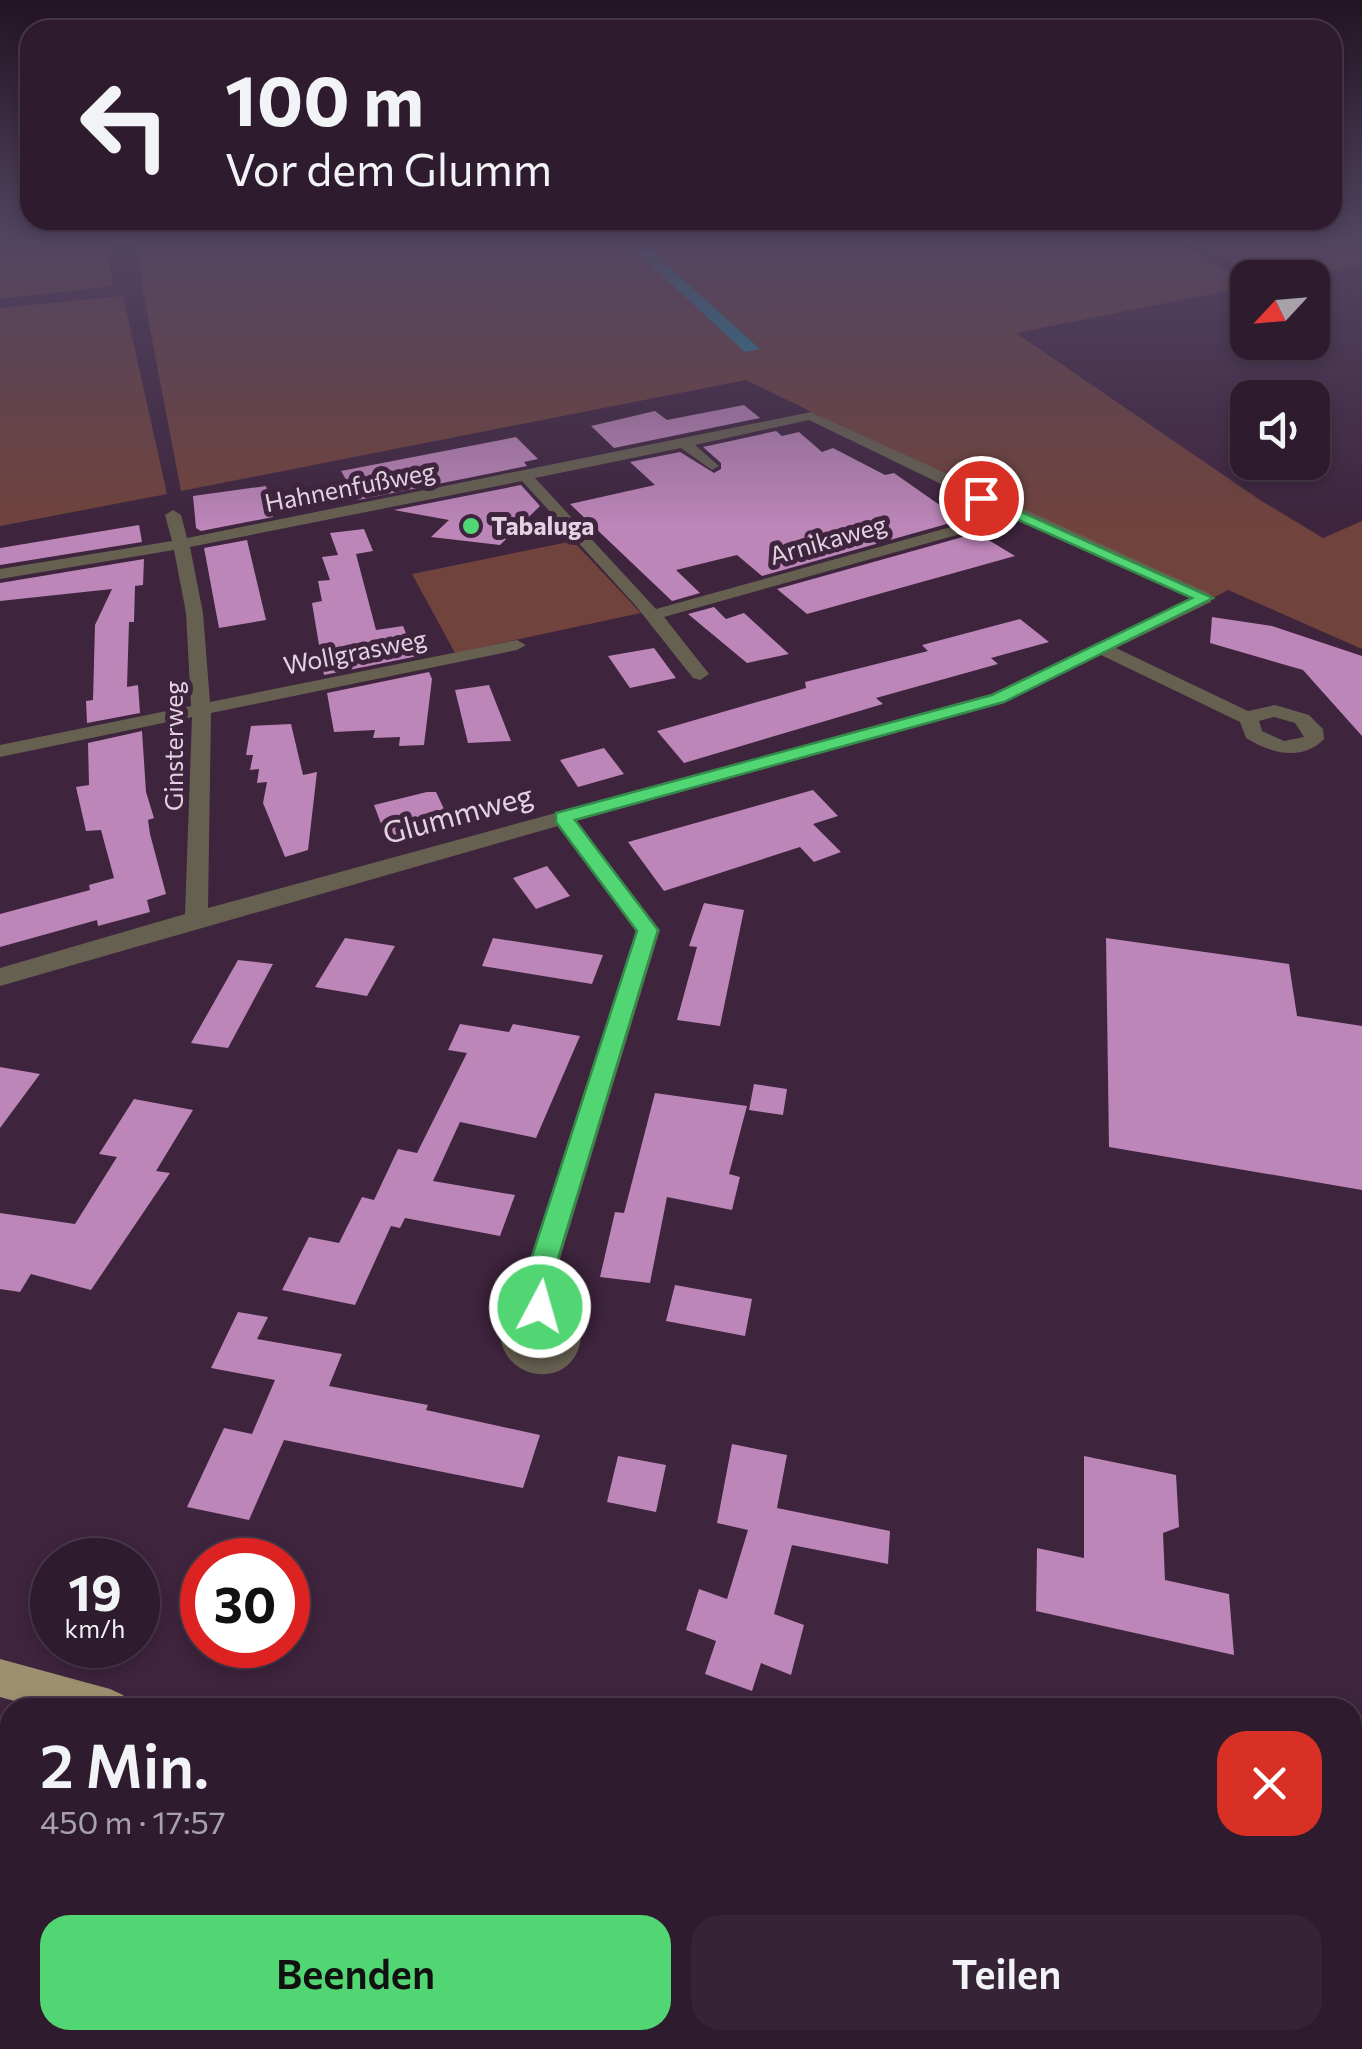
<!DOCTYPE html>
<html lang="de">
<meta charset="utf-8">
<style>
:root{--surface:#2e1b2e;--page:#362436;--text:#f1f3f6;--muted:#a7a1aa;--line:#49394a;--accent:#52d673}
body{margin:0;font-family:Commissioner,sans-serif;background:var(--page);color:var(--text);height:100vh;display:flex;flex-direction:column;font-size:38px;white-space:nowrap}
*{box-sizing:border-box;margin:0}
p{font-size:32px;color:var(--muted)}
.icon{flex:none;width:55px;height:55px;fill:none;stroke:currentColor;stroke-width:2;stroke-linecap:round;stroke-linejoin:round}
.map{position:relative;flex:1;overflow:hidden}
.sheet{position:absolute;left:0px;top:1698px;width:1362px;height:352px;display:flex;flex-direction:column;background:var(--surface);border-radius:30px 30px 0 0;box-shadow:0 5px 15px #0003,0 0 0 2px var(--line)}
.sheet>*{flex:none}
.hud{position:absolute;left:20px;top:20px;width:1322px;height:210px;border-radius:30px;box-shadow:0 5px 15px #0003,0 0 0 2px var(--line);background:#2e1b2e;color:var(--text);overflow:hidden}
.needle{width:65px;rotate:244deg}
.controls{position:absolute;left:1230px;top:260px;display:grid;gap:20px}
.controls a{display:grid;place-items:center;width:100px;height:100px;border-radius:20px;background:var(--surface);box-shadow:0 5px 15px #0003,0 0 0 2px var(--line);font-size:50px}
.speed{position:absolute;left:30px;top:1538px;display:flex;gap:20px;font-size:50px;font-weight:700;text-align:center}
.speed>*{display:grid;place-content:center;width:130px;height:130px;border-radius:50%;background:var(--surface);box-shadow:0 5px 15px #0003,0 0 0 2px var(--line);line-height:1}
.speed small{font-size:25px;font-weight:400}
.speed .limit{border:15px solid #d22;background:#fff;color:#111}
.pin{position:absolute;display:grid;place-items:center;width:85px;height:85px;color:#fff;margin:-42px;border:5px solid #fff;border-radius:50%;box-shadow:0 2px 10px #0007}
.me{position:absolute;width:110px;margin:-55px;rotate:6deg;stroke-linejoin:round;filter:drop-shadow(0 0 8px #0008)}
.turn{display:flex;align-items:center;gap:35px;height:210px;padding:0 40px;font-size:45px}
.turn .icon{width:130px;height:130px;stroke-width:2.5}
.turn b{display:block;font-size:70px;line-height:85px}
.round{display:grid;place-items:center;flex:none;width:105px;height:105px;border-radius:30px;background:var(--page)}
.summary{display:flex;align-items:center;justify-content:space-between;height:170px;padding:0 40px}
h1{font-size:60px;font-weight:600;line-height:75px}
.cta{display:flex;gap:20px;margin-top:auto;padding:20px 40px}
.cta a{flex:1;height:115px;border-radius:30px;background:var(--accent);color:#111;font-size:40px;font-weight:600;line-height:115px;text-align:center}
.cta a+a{background:var(--page);color:var(--text)}
.map>svg:first-child{display:block}
</style>
<div class="map">
<svg width="1362" height="2049" viewBox="0 0 1362 2049">
<rect width="100%" height="100%" fill="#3e243d"/>
<g fill="#70433c">
<path d="M 0,240 L 106,240 L 113,286 L 0,299 Z"/>
<path d="M 137,240 L 624,240 L 746,352 L 759,348 L 640,240 L 1170,240 L 1247,280 L 1247,287 L 1016,333 L 1260,500 L 1323,538 L 1362,521 L 1362,649 L 1228,590 L 1211,599 L 1017,512 L 746,380 L 181,491 L 143,292 Z"/>
<path d="M 1186,240 L 1362,240 L 1362,265 L 1294,277 L 1263,277 Z"/>
<path d="M 123,296 L 167,494 L 0,526 L 0,308 Z"/>
<path d="M 573,541 L 641,613 L 455,653 L 412,574 Z"/>
</g>
<path fill="#1f8d9c" d="M 624,240 L 640,240 L 760,349 L 745,352 Z"/>
<g fill="#bc86b8">
<path d="M 744,405 L 760,418 L 614,448 L 591,426 L 655,411 L 667,420 Z"/>
<path d="M 776,431 L 782,436 L 799,432 L 822,452 L 833,448 L 885,475 L 894,473 L 961,520 L 762,576 L 737,555 L 676,570 L 700,593 L 672,601 L 570,504 L 655,485 L 630,462 L 680,452 L 714,473 L 721,469 L 721,463 L 703,447 Z"/>
<path d="M 516,437 L 538,459 L 524,462 L 527,466 L 358,500 L 341,471 Z"/>
<path d="M 521,485 L 540,506 L 500,545 L 431,537 L 449,520 L 394,510 Z"/>
<path d="M 266,486 L 273,517 L 201,531 L 196,528 L 193,496 Z"/>
<path d="M 139,525 L 142,542 L 0,565 L 0,548 Z"/>
<path d="M 364,529 L 373,551 L 356,554 L 376,630 L 403,626 L 413,650 L 420,649 L 423,655 L 324,675 L 312,603 L 322,601 L 318,581 L 330,580 L 322,557 L 338,555 L 330,533 Z"/>
<path d="M 977,533 L 1015,556 L 807,614 L 777,589 Z"/>
<path d="M 247,540 L 266,620 L 219,628 L 204,548 Z"/>
<path d="M 144,559 L 143,585 L 135,586 L 134,622 L 129,622 L 127,687 L 138,685 L 140,713 L 87,723 L 86,701 L 93,700 L 95,625 L 112,589 L 0,601 L 0,583 Z"/>
<path d="M 714,607 L 726,619 L 744,613 L 789,654 L 747,663 L 688,614 Z"/>
<path d="M 1212,617 L 1272,626 L 1362,656 L 1362,736 L 1303,670 L 1210,643 Z"/>
<path d="M 1020,619 L 1049,642 L 991,658 L 998,664 L 876,698 L 883,704 L 684,763 L 657,731 L 806,688 L 805,682 L 928,651 L 922,645 Z"/>
<path d="M 654,648 L 676,678 L 630,688 L 608,656 Z"/>
<path d="M 429,672 L 432,679 L 424,745 L 399,746 L 400,737 L 373,738 L 375,730 L 334,732 L 327,693 Z"/>
<path d="M 489,685 L 511,741 L 468,743 L 455,690 Z"/>
<path d="M 291,724 L 303,775 L 317,772 L 308,850 L 285,857 L 263,803 L 267,782 L 257,783 L 259,769 L 250,770 L 253,755 L 246,755 L 251,726 Z"/>
<path d="M 142,731 L 146,792 L 154,818 L 148,820 L 150,834 L 166,894 L 147,900 L 150,912 L 98,926 L 97,920 L 0,947 L 0,914 L 90,890 L 89,885 L 114,878 L 101,830 L 86,831 L 76,787 L 89,785 L 88,743 Z"/>
<path d="M 604,748 L 624,774 L 578,787 L 560,760 Z"/>
<path d="M 813,790 L 838,816 L 813,824 L 841,852 L 814,862 L 800,847 L 664,891 L 628,842 Z"/>
<path d="M 427,792 L 436,792 L 453,828 L 389,845 L 374,805 Z"/>
<path d="M 547,866 L 570,896 L 536,909 L 513,878 Z"/>
<path d="M 704,903 L 744,910 L 720,1026 L 677,1020 L 697,947 L 689,946 Z"/>
<path d="M 345,938 L 395,946 L 367,996 L 315,987 Z"/>
<path d="M 493,938 L 603,955 L 592,984 L 482,966 Z"/>
<path d="M 1106,938 L 1289,964 L 1297,1016 L 1362,1026 L 1362,1190 L 1109,1147 Z"/>
<path d="M 238,960 L 273,964 L 228,1048 L 191,1043 Z"/>
<path d="M 460,1024 L 509,1032 L 513,1024 L 580,1036 L 536,1138 L 460,1122 L 433,1181 L 515,1195 L 500,1236 L 405,1218 L 400,1228 L 391,1226 L 355,1305 L 282,1290 L 309,1237 L 339,1243 L 362,1197 L 374,1200 L 398,1149 L 417,1153 L 467,1053 L 448,1050 Z"/>
<path d="M 0,1067 L 40,1074 L 0,1128 Z"/>
<path d="M 754,1084 L 787,1089 L 783,1115 L 749,1110 Z"/>
<path d="M 655,1093 L 747,1106 L 729,1174 L 740,1177 L 732,1210 L 667,1197 L 650,1283 L 600,1277 L 615,1212 L 624,1213 Z"/>
<path d="M 134,1099 L 193,1110 L 156,1171 L 170,1173 L 91,1290 L 31,1274 L 20,1292 L 0,1289 L 0,1213 L 75,1224 L 117,1157 L 99,1154 Z"/>
<path d="M 675,1285 L 752,1299 L 745,1336 L 666,1321 Z"/>
<path d="M 238,1312 L 268,1317 L 257,1339 L 342,1354 L 329,1386 L 428,1405 L 426,1410 L 540,1435 L 523,1488 L 284,1440 L 249,1520 L 187,1507 L 224,1428 L 252,1434 L 275,1380 L 211,1368 Z"/>
<path d="M 732,1444 L 787,1455 L 777,1508 L 890,1531 L 888,1564 L 792,1545 L 774,1614 L 804,1625 L 791,1675 L 761,1663 L 752,1691 L 705,1674 L 716,1641 L 686,1630 L 699,1589 L 727,1599 L 748,1530 L 717,1523 Z"/>
<path d="M 618,1456 L 666,1465 L 656,1512 L 607,1502 Z"/>
<path d="M 1084,1456 L 1176,1475 L 1179,1527 L 1163,1533 L 1165,1580 L 1229,1594 L 1234,1655 L 1036,1611 L 1037,1548 L 1084,1558 Z"/>
</g>
<g fill="none" stroke-linecap="round" stroke-linejoin="round">
<g fill="#666050" fill-rule="evenodd">
<path d="M 811,412 L 1211,594 L 1211,602 L 1116,648 L 1248,711 L 1275,705 L 1309,715 L 1323,729 L 1324,739 C 1302,762 1270,753 1246,738 L 1240,722 L 1101,655 L 1005,702 L 576,821 L 660,930 L 556,1272 L 555,1296 C 598,1312 585,1379 538,1374 C 496,1369 485,1313 525,1297 L 526,1272 L 636,931 L 558,826 L 0,986 L 0,968 L 185,914 L 192,717 L 0,757 L 0,745 L 191,706 L 186,613 L 174,550 L 0,579 L 0,569 L 172,541 L 165,515 L 173,510 L 181,515 L 187,538 ZM 809,420 L 1001,513 L 656,609 L 535,478 L 681,448 L 712,470 L 719,466 L 695,445 ZM 522,481 L 636,606 L 693,678 L 700,680 L 709,674 L 664,617 L 1014,519 L 1191,598 L 991,694 L 208,908 L 211,713 L 517,650 L 526,645 L 517,640 L 210,702 L 203,613 L 190,547 ZM 1274,717 L 1295,723 L 1304,737 L 1284,741 L 1262,731 L 1259,721 ZM 538,1320 L 552,1327 L 552,1339 L 545,1345 L 537,1345 L 530,1338 L 530,1327 Z"/>
<path d="M 261,2040 L 305,2040 L 301,2049 L 257,2049 Z"/>
<path d="M 408,2040 L 453,2040 L 457,2049 L 412,2049 Z"/>
<rect x="994" y="2040" width="44" height="9"/>
<rect x="1049" y="2040" width="44" height="9"/>
</g>
<g fill="#9d906f" fill-rule="evenodd">
<path d="M 0,1659 L 110,1689 L 123,1695 L 129,1708 L 40,1708 L 0,1697 Z"/>
<path d="M 1352,2018 L 1362,2021 L 1362,2049 L 1333,2049 L 1329,2040 L 1352,2040 Z"/>
</g>
</g>
<linearGradient id="sky" x2="0" y2="1"><stop stop-color="#221422"/><stop offset="0.46" stop-color="#524562"/><stop offset="1" stop-color="#524562" stop-opacity="0"/></linearGradient>
<rect width="1362" height="527" fill="url(#sky)"/>
<path fill="#52d673" stroke="#358b4b" stroke-width="2.5" d="M 981,494 L 1213,598 L 1004,702 L 575,820 L 658,930 L 554,1272 L 554,1307 L 550,1316 L 540,1319 L 530,1316 L 526,1307 L 527,1272 L 637,931 L 556,822 L 556,813 L 992,695 L 1192,598 L 976,501 L 974,498 Z"/>
<circle fill="#52d673" stroke="#3e243d" stroke-width="4" cx="471" cy="526" r="10"/>
<g text-anchor="middle" stroke-width="10" stroke-linejoin="round" paint-order="stroke">
<g font-size="25" fill="#e4d2e2" stroke="#3e243d">
<text transform="translate(350 487) rotate(-11)" y="9">Hahnenfußweg</text>
<text transform="translate(828 540) rotate(-16)" y="9">Arnikaweg</text>
<text transform="translate(355 652) rotate(-11)" y="9">Wollgrasweg</text>
<text transform="translate(174 746) rotate(-90)" y="9">Ginsterweg</text>
</g>
<g font-size="25" font-weight="bold" fill="#e4d2e2" stroke="#3e243d" text-anchor="start">
<text x="491" y="535">Tabaluga</text>
</g>
<g font-size="30" fill="#e4d2e2" stroke="#3e243d">
<text transform="translate(458 815) rotate(-15)" y="10">Glummweg</text>
</g>
</g>
</svg>
<div class="controls">
<a><svg class="needle" viewBox="-14 -14 28 28"><path d="M0-13l5 13h-10z" fill="#e53935"/><path d="M0 13l5-13h-10z" fill="#a7a1aa"/></svg></a>
<a><svg class="icon" aria-label="sound" viewBox="0 0 24 24"><path d="M4 9h4l5-4v14l-5-4H4zM17 9q2 3 0 6"/></svg></a>
</div>
<div class="speed"><div>19<small>km/h</small></div><div class="limit">30</div></div>
<div class="pin" style="left:981px;top:498px;background:#d93025"><svg class="icon" aria-label="arrive" viewBox="0 0 24 24"><path d="M6 21V4h12l-3 4 3 4H6"/></svg></div>
<svg class="me" style="left:540px;top:1307px" viewBox="-20 -20 40 40"><circle r="17" fill="#52d673" stroke="#fff" stroke-width="3"/><path d="M0-11L8 9 0 5-8 9z" fill="#fff"/></svg>
<div class="hud">
<div class="turn"><svg class="icon" aria-label="left" viewBox="0 0 24 24"><path d="M17 20v-9H6M10 6l-5 5 5 5"/></svg><div><b>100 m</b>Vor dem Glumm</div></div>
</div>
<section class="sheet">
<div class="summary"><div><h1>2 Min.</h1><p>450 m · 17:57</p></div><a class="round" style="background:#d93025;color:#fff"><svg class="icon" aria-label="close" viewBox="0 0 24 24"><path d="M6 6l12 12M18 6L6 18"/></svg></a></div>
<div class="cta"><a>Beenden</a><a>Teilen</a></div>
</section>
</div>
